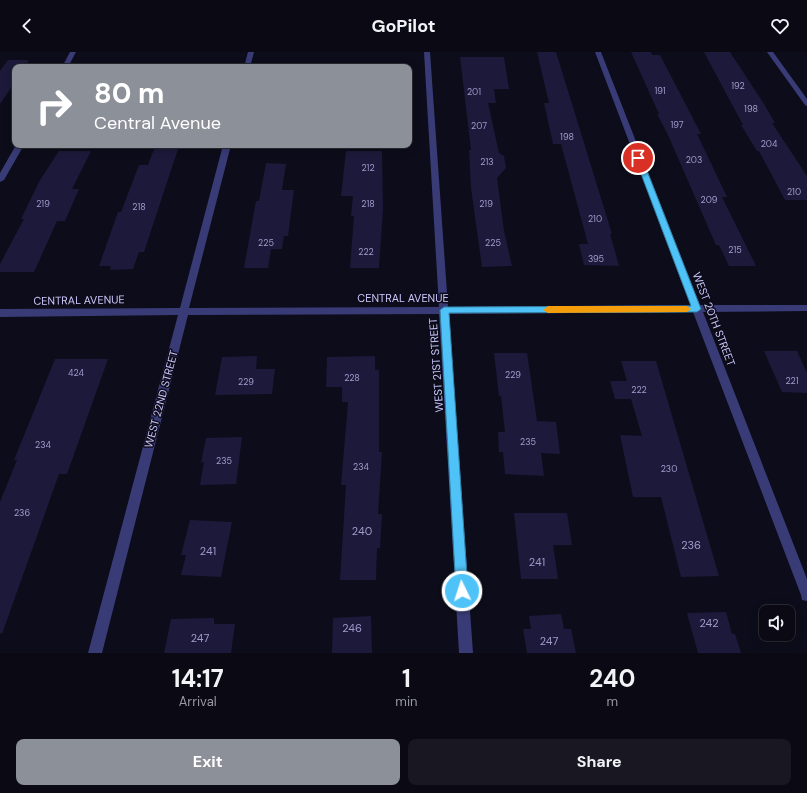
<!DOCTYPE html>
<style>
:root{--surface:#0a0914;--page:#181722;--text:#f1f3f6;--muted:#999aa0;--line:#2a2a34;--accent:#8c9099}
body{margin:0;font-family:"DM Sans",sans-serif;background:var(--page);color:var(--text);height:100vh;display:flex;flex-direction:column;font-size:15px;white-space:nowrap}
*{box-sizing:border-box;margin:0}
p{font-size:13px;color:var(--muted)}
.icon{flex:none;width:22px;height:22px;fill:none;stroke:currentColor;stroke-width:2;stroke-linecap:round;stroke-linejoin:round}
.map{position:relative;height:601px;overflow:hidden}
.side{display:flex;flex-direction:column;background:var(--surface);flex:1}
.side>*{flex:none}
.hud{position:absolute;left:12px;top:12px;width:400px;height:84px;border-radius:8px;box-shadow:0 2px 10px #0003,0 0 0 1px var(--line);background:#8c9099;color:#fff;overflow:hidden}
.tools{position:absolute;left:759px;top:553px;display:grid;gap:8px}
.tools a{display:grid;place-items:center;width:36px;height:36px;border-radius:8px;background:var(--surface);box-shadow:0 2px 10px #0003,0 0 0 1px var(--line);font-size:20px}
.pin{position:absolute;display:grid;place-items:center;width:34px;height:34px;color:#fff;margin:-17px;border:2px solid #fff;border-radius:50%;box-shadow:0 1px 4px #0007}
.me{position:absolute;width:44px;margin:-22px;rotate:356deg;stroke-linejoin:round;filter:drop-shadow(0 0 3px #0008)}
.turn{display:flex;align-items:center;gap:14px;height:84px;padding:0 16px;font-size:18px}
.turn .icon{width:52px;height:52px;stroke-width:2.5}
.turn b{display:block;font-size:28px;line-height:34px}
.eta{display:flex;justify-content:space-evenly;align-items:center;height:68px;text-align:center}
.eta b{font-size:24px;font-weight:700;line-height:28px}
.button{display:flex;gap:8px;margin-top:auto;padding:8px 16px}
.button a{flex:1;height:46px;border-radius:8px;background:var(--accent);color:#fff;font-size:16px;font-weight:700;line-height:46px;text-align:center}
.button a+a{background:var(--page);color:var(--text)}
header{display:flex;justify-content:space-between;align-items:center;height:52px;padding:0 16px;background:var(--surface);font-size:18px;font-weight:700}
.map>svg:first-child{display:block}
</style>
<header><svg class="icon" aria-label="back" viewBox="0 0 24 24"><path d="M15 5l-7 7 7 7"/></svg>GoPilot<svg class="icon" aria-label="heart" viewBox="0 0 24 24"><path d="M12 20l-8-8c-3-5 5-10 8-4 3-6 11-1 8 4z"/></svg></header>
<div class="map">
<svg width="807" height="601" viewBox="0 0 807 601">
<rect width="100%" height="100%" fill="#0d0c1a"/>
<g fill="#1d193a">
<path d="M 537,0 L 556,0 L 612,182 L 610,182 L 619,214 L 584,213 L 579,192 L 588,192 L 561,92 L 553,92 L 544,51 L 549,51 Z"/>
<path d="M 631,0 L 651,0 L 652,3 L 660,3 L 701,82 L 697,82 L 727,145 L 722,145 L 756,214 L 729,214 L 719,193 L 716,193 L 668,83 L 657,62 L 659,62 Z"/>
<path d="M 704,0 L 730,0 L 764,52 L 775,71 L 772,71 L 807,124 L 807,148 L 785,148 L 759,99 L 757,99 L 741,73 L 743,73 Z"/>
<path d="M 460,5 L 504,5 L 509,37 L 494,37 L 496,51 L 488,51 L 499,101 L 504,104 L 506,116 L 497,126 L 504,179 L 512,214 L 482,215 L 471,136 L 469,98 L 471,98 Z"/>
<path d="M 8,8 L 29,8 L 25,15 L 15,15 L 15,30 L 0,52 L 0,19 Z"/>
<path d="M 154,97 L 178,97 L 144,200 L 139,200 L 133,217 L 110,218 L 111,214 L 99,214 L 118,160 L 121,160 L 139,113 L 148,113 Z"/>
<path d="M 59,99 L 91,99 L 72,137 L 79,137 L 65,169 L 57,169 L 34,220 L 0,220 L 0,212 L 24,167 L 21,167 L 40,128 Z"/>
<path d="M 346,99 L 382,99 L 383,158 L 379,216 L 350,216 L 354,164 L 351,164 L 353,144 L 341,144 Z"/>
<path d="M 266,111 L 286,112 L 282,138 L 294,138 L 288,184 L 284,184 L 282,197 L 271,197 L 268,216 L 244,216 L 256,149 L 259,149 Z"/>
<path d="M 764,299 L 797,299 L 807,321 L 807,341 L 782,340 Z"/>
<path d="M 494,301 L 527,301 L 537,369 L 556,370 L 560,402 L 541,401 L 544,424 L 505,422 L 503,400 L 499,400 L 498,380 L 505,380 L 501,344 L 499,344 Z"/>
<path d="M 257,304 L 256,317 L 275,317 L 272,342 L 215,343 L 222,305 Z"/>
<path d="M 375,304 L 375,318 L 379,318 L 379,400 L 382,400 L 378,462 L 382,462 L 380,496 L 377,496 L 376,528 L 340,528 L 346,433 L 341,433 L 348,350 L 342,350 L 342,335 L 326,335 L 327,305 Z"/>
<path d="M 55,307 L 108,307 L 67,422 L 59,422 L 2,582 L 0,581 L 0,450 L 17,408 L 14,408 Z"/>
<path d="M 621,309 L 656,309 L 719,524 L 681,525 L 661,445 L 633,445 L 620,383 L 642,384 L 631,347 L 615,347 L 610,329 L 627,329 Z"/>
<path d="M 242,385 L 236,432 L 200,433 L 204,410 L 201,411 L 206,386 Z"/>
<path d="M 514,461 L 567,461 L 572,493 L 553,493 L 558,527 L 521,527 Z"/>
<path d="M 190,468 L 232,470 L 221,525 L 181,523 L 186,503 L 181,503 Z"/>
<path d="M 726,560 L 732,582 L 735,582 L 741,601 L 698,601 L 687,561 Z"/>
<path d="M 561,562 L 564,577 L 571,577 L 576,601 L 527,601 L 523,577 L 531,577 L 529,564 Z"/>
<path d="M 371,564 L 372,601 L 332,601 L 333,566 Z"/>
<path d="M 214,566 L 214,572 L 235,572 L 231,601 L 164,601 L 171,567 Z"/>
</g>
<g fill="none" stroke-linecap="round" stroke-linejoin="round">
<g fill="#393b77" fill-rule="evenodd">
<path d="M 70,0 L 76,0 L 68,15 L 62,15 Z"/>
<path d="M 248,0 L 254,0 L 250,15 L 244,15 Z"/>
<path d="M 424,0 L 430,0 L 448,255 L 691,253 L 595,0 L 601,0 L 700,253 L 807,253 L 807,259 L 703,260 L 807,527 L 807,549 L 802,548 L 801,543 L 693,260 L 449,262 L 473,601 L 459,601 L 439,262 L 188,263 L 102,601 L 88,601 L 178,263 L 0,265 L 0,257 L 180,256 L 223,93 L 231,93 L 189,256 L 439,255 Z"/>
<path d="M 767,0 L 773,0 L 807,47 L 807,54 L 805,53 Z"/>
<path d="M 16,93 L 24,93 L 4,128 L 0,130 L 0,121 Z"/>
</g>
</g>
<path fill="#4fc3f7" stroke="#337fa1" d="M 636,104 L 642,106 L 701,257 L 697,260 L 449,261 L 468,539 L 466,543 L 462,544 L 458,543 L 456,539 L 440,258 L 444,255 L 691,254 L 635,106 Z"/>
<path fill="#f59e0b" d="M 548,254 L 687,254 L 691,257 L 687,260 L 548,261 L 543,258 Z"/>
<g text-anchor="middle" stroke-width="3" stroke-linejoin="round" paint-order="stroke">
<g font-size="9" fill="#9f9ccc">
<text x="738" y="37">192</text>
<text x="660" y="42">191</text>
<text x="474" y="43">201</text>
<text x="751" y="60">198</text>
<text x="677" y="76">197</text>
<text x="479" y="77">207</text>
<text x="567" y="88">198</text>
<text x="769" y="95">204</text>
<text x="694" y="111">203</text>
<text x="487" y="113">213</text>
<text x="368" y="119">212</text>
<text x="794" y="143">210</text>
<text x="709" y="151">209</text>
<text x="43" y="155">219</text>
<text x="368" y="155">218</text>
<text x="486" y="155">219</text>
<text x="139" y="158">218</text>
<text x="595" y="170">210</text>
<text x="266" y="194">225</text>
<text x="493" y="194">225</text>
<text x="735" y="201">215</text>
<text x="366" y="203">222</text>
<text x="596" y="210">395</text>
<text x="76" y="324">424</text>
<text x="513" y="326">229</text>
<text x="352" y="329">228</text>
<text x="792" y="332">221</text>
<text x="246" y="333">229</text>
<text x="639" y="341">222</text>
<text x="528" y="393">235</text>
<text x="43" y="396">234</text>
<text x="224" y="412">235</text>
<text x="361" y="418">234</text>
<text x="669" y="420">230</text>
<text x="22" y="464">236</text>
</g>
<g font-size="11" fill="#cac8fc" stroke="#0d0c1a">
<text x="403" y="250">CENTRAL AVENUE</text>
<text transform="translate(79 248) rotate(-1)" y="4">CENTRAL AVENUE</text>
<text transform="translate(714 267) rotate(69)" y="4">WEST 20TH STREET</text>
<text transform="translate(436 313) rotate(-94)" y="4">WEST 21ST STREET</text>
<text transform="translate(161 347) rotate(-75)" y="4">WEST 22ND STREET</text>
</g>
<g font-size="11" fill="#9f9ccc">
<text x="362" y="483">240</text>
<text x="691" y="497">236</text>
<text x="208" y="503">241</text>
<text x="537" y="514">241</text>
<text x="709" y="575">242</text>
<text x="352" y="580">246</text>
<text x="200" y="590">247</text>
<text x="549" y="593">247</text>
</g>
</g>
</svg>
<div class="tools">
<a><svg class="icon" aria-label="sound" viewBox="0 0 24 24"><path d="M4 9h4l5-4v14l-5-4H4zM17 9q2 3 0 6"/></svg></a>
</div>
<div class="pin" style="left:638px;top:106px;background:#d93025"><svg class="icon" aria-label="arrive" viewBox="0 0 24 24"><path d="M6 21V4h12l-3 4 3 4H6"/></svg></div>
<svg class="me" style="left:462px;top:539px" viewBox="-20 -20 40 40"><circle r="17" fill="#4fc3f7" stroke="#fff" stroke-width="3"/><path d="M0-11L8 9 0 5-8 9z" fill="#fff"/></svg>
<div class="hud">
<div class="turn"><svg class="icon" aria-label="right" viewBox="0 0 24 24"><path d="M7 20v-9h11M14 6l5 5-5 5"/></svg><div><b>80 m</b>Central Avenue</div></div>
</div>
</div>
<section class="side">
<div class="eta">
<div><b>14:17</b><p>Arrival</p></div>
<div><b>1</b><p>min</p></div>
<div><b>240</b><p>m</p></div>
</div>
<div class="button"><a>Exit</a><a>Share</a></div>
</section>
